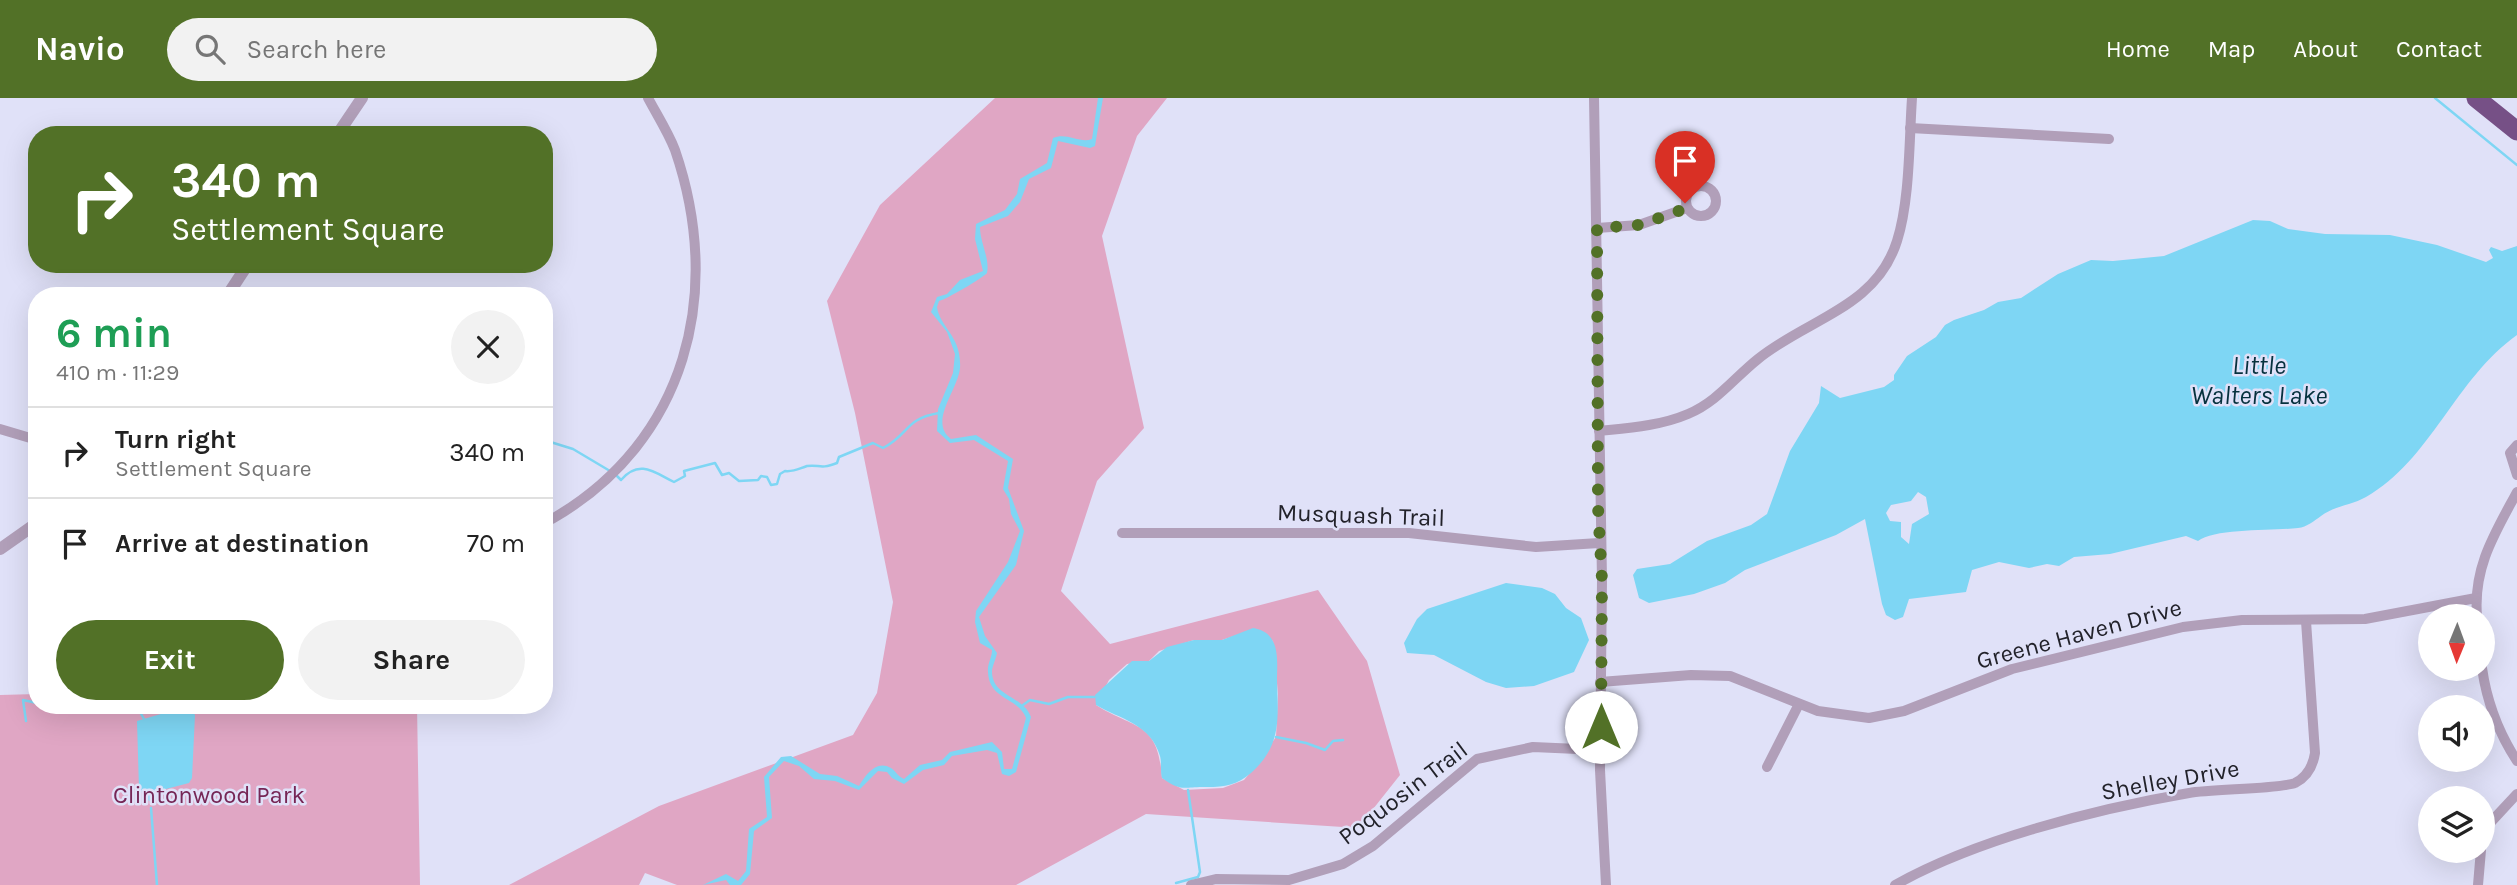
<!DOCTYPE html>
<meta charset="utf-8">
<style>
:root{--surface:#fff;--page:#f2f2f2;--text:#222;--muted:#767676;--line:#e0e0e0;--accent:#527127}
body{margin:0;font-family:Karla,sans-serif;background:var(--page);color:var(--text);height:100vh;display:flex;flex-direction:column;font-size:26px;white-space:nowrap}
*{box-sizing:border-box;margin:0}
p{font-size:23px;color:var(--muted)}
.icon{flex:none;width:38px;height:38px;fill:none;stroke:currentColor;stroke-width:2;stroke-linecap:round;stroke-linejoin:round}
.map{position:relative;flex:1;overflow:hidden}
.details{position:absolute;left:28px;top:189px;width:525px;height:427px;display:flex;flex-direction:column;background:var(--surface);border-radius:28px;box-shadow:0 7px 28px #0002}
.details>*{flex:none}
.banner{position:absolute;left:28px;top:28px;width:525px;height:147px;border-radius:28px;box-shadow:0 7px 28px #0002;background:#527127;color:#fff;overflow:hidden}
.needle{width:46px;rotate:181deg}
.tools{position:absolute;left:2418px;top:506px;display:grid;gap:14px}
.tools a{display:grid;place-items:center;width:77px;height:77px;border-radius:50%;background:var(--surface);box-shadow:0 7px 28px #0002;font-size:35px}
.pin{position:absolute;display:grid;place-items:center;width:60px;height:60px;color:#fff;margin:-72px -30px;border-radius:50% 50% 50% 0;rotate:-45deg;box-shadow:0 0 7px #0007}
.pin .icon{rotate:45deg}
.me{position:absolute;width:77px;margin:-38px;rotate:0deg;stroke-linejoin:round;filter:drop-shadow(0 0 5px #0008)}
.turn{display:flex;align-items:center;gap:24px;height:147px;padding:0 28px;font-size:32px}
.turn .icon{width:91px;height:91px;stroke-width:2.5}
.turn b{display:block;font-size:49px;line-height:60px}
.round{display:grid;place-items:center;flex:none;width:74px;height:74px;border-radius:37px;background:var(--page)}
.overview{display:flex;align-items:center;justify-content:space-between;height:119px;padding:0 28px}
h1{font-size:42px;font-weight:700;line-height:52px;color:#1e9e55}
.button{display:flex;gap:14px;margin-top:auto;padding:14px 28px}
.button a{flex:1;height:80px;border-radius:42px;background:var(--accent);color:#fff;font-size:28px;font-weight:700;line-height:80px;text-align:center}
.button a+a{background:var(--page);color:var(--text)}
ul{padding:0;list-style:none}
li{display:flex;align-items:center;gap:21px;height:91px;padding:0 28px;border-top:2px solid var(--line)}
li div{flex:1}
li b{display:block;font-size:26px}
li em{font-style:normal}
header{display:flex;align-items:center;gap:42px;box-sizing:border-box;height:98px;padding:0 35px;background:var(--accent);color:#fff}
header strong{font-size:33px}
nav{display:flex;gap:38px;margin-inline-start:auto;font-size:24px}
.search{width:490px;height:63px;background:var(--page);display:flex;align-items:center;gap:18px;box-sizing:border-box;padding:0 24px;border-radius:38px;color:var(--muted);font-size:26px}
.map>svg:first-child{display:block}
</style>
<header>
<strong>Navio</strong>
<div class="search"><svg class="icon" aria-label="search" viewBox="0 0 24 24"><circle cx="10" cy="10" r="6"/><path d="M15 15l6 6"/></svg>Search here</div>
<nav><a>Home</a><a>Map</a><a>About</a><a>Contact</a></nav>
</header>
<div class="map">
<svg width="2517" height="787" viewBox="0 0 2517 787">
<rect width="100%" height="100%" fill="#e0e1f8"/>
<g fill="#e0a6c4" fill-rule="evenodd">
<path d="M 995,0 L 1167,0 L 1137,38 L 1102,138 L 1144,330 L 1097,383 L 1061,493 L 1110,546 L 1318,492 L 1367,563 L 1400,677 L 1358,730 L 1146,716 L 1016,787 L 677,787 L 645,775 L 639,787 L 509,787 L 659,708 L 853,637 L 877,595 L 893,504 L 855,315 L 827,203 L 880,107 ZM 1246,534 L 1273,543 L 1278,596 L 1276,639 L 1249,676 L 1244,682 L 1223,690 L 1184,692 L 1162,680 C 1158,622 1135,632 1096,607 L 1109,582 L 1127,566 L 1149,563 L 1159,553 L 1194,542 L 1222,542 Z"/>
<path d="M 37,596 L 37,607 L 417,607 L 420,787 L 0,787 L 0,597 Z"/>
</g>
<g fill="#7ed6f4" fill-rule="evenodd">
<path d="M 1098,0 L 1103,0 L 1095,48 L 1090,50 L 1058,43 L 1051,70 L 1029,81 L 1020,104 L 1008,118 L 980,129 C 980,145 990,160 987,175 C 983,180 945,202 939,203 L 937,209 C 940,230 962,238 960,270 C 958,292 928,324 951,341 L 976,337 L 1013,361 L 1008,390 L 1024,433 L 1016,467 L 979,519 L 985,538 L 997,555 C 996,561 993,566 992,572 C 991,599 1023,597 1031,619 L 1016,674 L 1009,678 L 1002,676 L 997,655 L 987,652 L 952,658 L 944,667 L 923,672 L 904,686 L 892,680 L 887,674 L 878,673 L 859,692 L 835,683 L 814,681 L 799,668 L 784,663 L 769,679 L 772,720 L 754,733 L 750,776 L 741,787 L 730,787 L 726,782 L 703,787 L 726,776 L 738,783 L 746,773 L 749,731 L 767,719 L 764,679 L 781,659 L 791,658 L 820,676 L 837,678 L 859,688 C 865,678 876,661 891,670 C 897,674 897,678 904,681 L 920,667 L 942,662 L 950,654 L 992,644 L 1002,654 L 1004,671 L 1012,671 L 1026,620 C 1018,599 989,602 988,574 C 987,566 992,560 992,552 L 980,545 L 975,524 L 976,513 L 1008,464 L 1020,433 L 1011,416 L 1009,401 L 1003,391 L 1008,363 L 974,342 L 950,345 L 937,333 L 938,311 L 953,275 L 955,256 L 947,234 L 931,214 L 937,199 L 947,196 L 960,182 L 983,173 L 975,141 L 976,126 L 1005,112 L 1017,96 L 1020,81 L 1047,65 L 1053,40 C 1067,34 1080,46 1092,41 Z"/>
<path d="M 2253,122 L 2270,123 L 2288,131 L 2325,136 L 2390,137 L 2437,147 L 2486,164 L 2493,160 L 2489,152 L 2491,149 L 2502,153 L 2517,148 L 2517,237 C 2455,281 2431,362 2366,399 C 2352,407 2334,408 2321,418 C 2314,423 2307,429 2298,430 C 2275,433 2215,430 2198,443 L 2186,438 L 2110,456 L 2074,459 L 2059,468 L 2047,466 L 2029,470 L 1999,464 L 1972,472 L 1966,494 L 1909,501 L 1903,519 L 1895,522 L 1886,517 L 1882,506 L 1865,421 L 1836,437 L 1745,472 L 1725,485 L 1694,496 L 1649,505 L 1639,500 L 1633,477 L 1637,471 L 1670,466 L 1707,443 L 1751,427 L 1767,416 L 1790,353 L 1819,305 L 1821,288 L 1840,300 L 1884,289 L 1894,282 L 1894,277 L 1907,258 L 1936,239 L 1945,227 L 1954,222 L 1984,212 L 1998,204 L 2021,200 L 2058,176 L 2091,162 L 2113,163 L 2164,158 ZM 1918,394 L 1926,399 L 1929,416 L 1912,426 L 1909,446 L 1901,439 L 1901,424 L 1890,423 L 1886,415 L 1891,407 L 1911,403 Z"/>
<path d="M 1506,485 L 1542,490 L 1555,496 L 1566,510 L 1581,520 L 1589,542 L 1574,574 L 1534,588 L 1506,590 L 1486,584 L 1434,557 L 1407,555 L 1404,545 L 1417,521 L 1427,511 Z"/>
<path d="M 1253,530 C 1260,531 1267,534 1271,540 C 1279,551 1277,569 1277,582 C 1278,621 1282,647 1251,675 C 1237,687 1225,689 1207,689 C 1184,688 1183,695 1162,680 C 1160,673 1162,665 1160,658 C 1151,626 1120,621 1096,607 L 1095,597 L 1132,563 L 1149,563 L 1167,549 L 1194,542 L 1222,542 Z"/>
<path d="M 188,608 L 195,617 L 192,680 L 189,685 L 166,691 L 154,703 L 149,703 L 139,691 L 137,623 Z"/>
</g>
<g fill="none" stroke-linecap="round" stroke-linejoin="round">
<g stroke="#7ed6f4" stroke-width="2.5">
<path d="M 2435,0 L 2517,67"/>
<path d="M 544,342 L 573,351 L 610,373"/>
<path d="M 616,377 L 621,382 C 639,361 654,374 674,384 L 685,378 L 684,373 L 715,365 L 722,377 L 729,375 L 739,383 L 758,382 L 761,378 L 767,379 L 771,387 L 777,386 L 780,376 L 785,373 C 794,374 798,371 807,368 C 820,366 819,372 837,365 L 839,359 L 873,345 L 883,350 C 910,336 904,321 939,315"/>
<path d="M 136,607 L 144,621"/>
<path d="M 1023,607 L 1030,602 L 1049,606 L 1068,599 L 1094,599"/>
<path d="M 26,623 L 23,602 L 37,605"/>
<path d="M 1276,639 L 1306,645 L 1325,652 L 1333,643 L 1343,642"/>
<path d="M 151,710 L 157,787"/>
<path d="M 1176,785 L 1198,779 L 1200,774 L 1188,692"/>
</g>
<g stroke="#b19fb9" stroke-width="10">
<path d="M 1594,0 L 1602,482 L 1600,672 L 1606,787"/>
<path d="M 1910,30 L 2109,41"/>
<circle cx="1701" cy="103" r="15"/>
<path d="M 1597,130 L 1639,127 L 1687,110"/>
<path d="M 0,331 L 37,342"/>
<path d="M 1599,333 C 1628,330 1660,328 1688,316 C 1717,304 1734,280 1758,261 C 1807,221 1876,210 1897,143 C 1910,102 1909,44 1912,0"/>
<path d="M 2517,347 L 2510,355 L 2517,377"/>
<path d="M 552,421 C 687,343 724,195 675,52 C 668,34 657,17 648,0"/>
<path d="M 1122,435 L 1409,435 L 1536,449 L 1599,445"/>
<path d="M 2477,518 C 2473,469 2495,435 2517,394"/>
<path d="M 2482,570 C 2487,605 2498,634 2517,663"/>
<path d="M 1600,584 L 1691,577 L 1730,578 L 1818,613 L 1869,620 L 1904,613 L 2012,571 L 2183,529 L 2242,522 L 2365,521 L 2476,500"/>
<path d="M 1767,669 L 1799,606"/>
<path d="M 2483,742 L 2490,725 L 2517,696"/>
<path d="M 1191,787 L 1216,781 L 1289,782 L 1343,766 L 1373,748 L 1477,661 L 1533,649 L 1600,652"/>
<path d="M 1895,787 C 1977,741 2096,711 2189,695 C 2211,691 2281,691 2295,685 C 2307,679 2313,668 2315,655 L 2306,523"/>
<path d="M 2478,787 L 2481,752"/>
</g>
<g stroke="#b19fb9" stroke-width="12">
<path d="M 337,37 L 362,0"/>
<path d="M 227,198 L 248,166"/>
<path d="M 0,451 L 37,425"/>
</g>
<path stroke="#765086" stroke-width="19" d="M 2476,0 L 2517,33"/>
</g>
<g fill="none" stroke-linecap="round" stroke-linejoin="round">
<path stroke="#527127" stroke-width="12" stroke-dasharray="0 21.6" d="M 1601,629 L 1602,482 L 1598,409 L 1597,130 L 1639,127 L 1687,110 L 1685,105"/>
</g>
<g text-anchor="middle" stroke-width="5" stroke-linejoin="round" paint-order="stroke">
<g font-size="24" fill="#22222a" stroke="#e0e1f8">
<text transform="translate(1361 417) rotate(2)" y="8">Musquash Trail</text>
<text transform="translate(2079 536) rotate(-15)" y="8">Greene Haven Drive</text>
<text transform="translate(2170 682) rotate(-10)" y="8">Shelley Drive</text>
<text transform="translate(1403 695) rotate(-37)" y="8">Poquosin Trail</text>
</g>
<g font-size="24" fill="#762656" stroke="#e0e1f8">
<text x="209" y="705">Clintonwood Park</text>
</g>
<g font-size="26" font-style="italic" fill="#06313e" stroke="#e0e1f8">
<text x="2259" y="276">Little<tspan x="2259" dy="30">Walters Lake</tspan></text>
</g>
</g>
</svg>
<div class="tools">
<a><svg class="needle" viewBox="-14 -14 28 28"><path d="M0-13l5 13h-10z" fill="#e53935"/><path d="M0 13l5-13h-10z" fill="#767676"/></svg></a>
<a><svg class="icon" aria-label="sound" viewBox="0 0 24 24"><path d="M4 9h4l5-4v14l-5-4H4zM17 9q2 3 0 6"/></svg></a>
<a><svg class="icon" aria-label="layers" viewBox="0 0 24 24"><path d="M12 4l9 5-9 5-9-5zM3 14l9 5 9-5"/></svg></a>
</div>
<div class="pin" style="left:1685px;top:105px;background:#d93025"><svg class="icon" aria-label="arrive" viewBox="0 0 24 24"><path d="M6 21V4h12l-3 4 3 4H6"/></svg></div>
<svg class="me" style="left:1601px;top:629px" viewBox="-20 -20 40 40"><circle r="19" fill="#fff"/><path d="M0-13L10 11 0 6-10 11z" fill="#527127"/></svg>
<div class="banner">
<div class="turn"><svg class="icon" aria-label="right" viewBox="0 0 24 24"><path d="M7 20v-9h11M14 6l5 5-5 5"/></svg><div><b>340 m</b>Settlement Square</div></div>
</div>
<section class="details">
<div class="overview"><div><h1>6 min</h1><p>410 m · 11:29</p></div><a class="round"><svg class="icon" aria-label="close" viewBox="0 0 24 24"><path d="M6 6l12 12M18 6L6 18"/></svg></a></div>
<ul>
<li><svg class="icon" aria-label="right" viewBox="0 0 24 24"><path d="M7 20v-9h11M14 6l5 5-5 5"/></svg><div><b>Turn right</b><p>Settlement Square</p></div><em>340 m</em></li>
<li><svg class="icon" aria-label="arrive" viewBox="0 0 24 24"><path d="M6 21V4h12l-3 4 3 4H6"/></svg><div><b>Arrive at destination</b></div><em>70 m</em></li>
</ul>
<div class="button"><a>Exit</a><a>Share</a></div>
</section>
</div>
